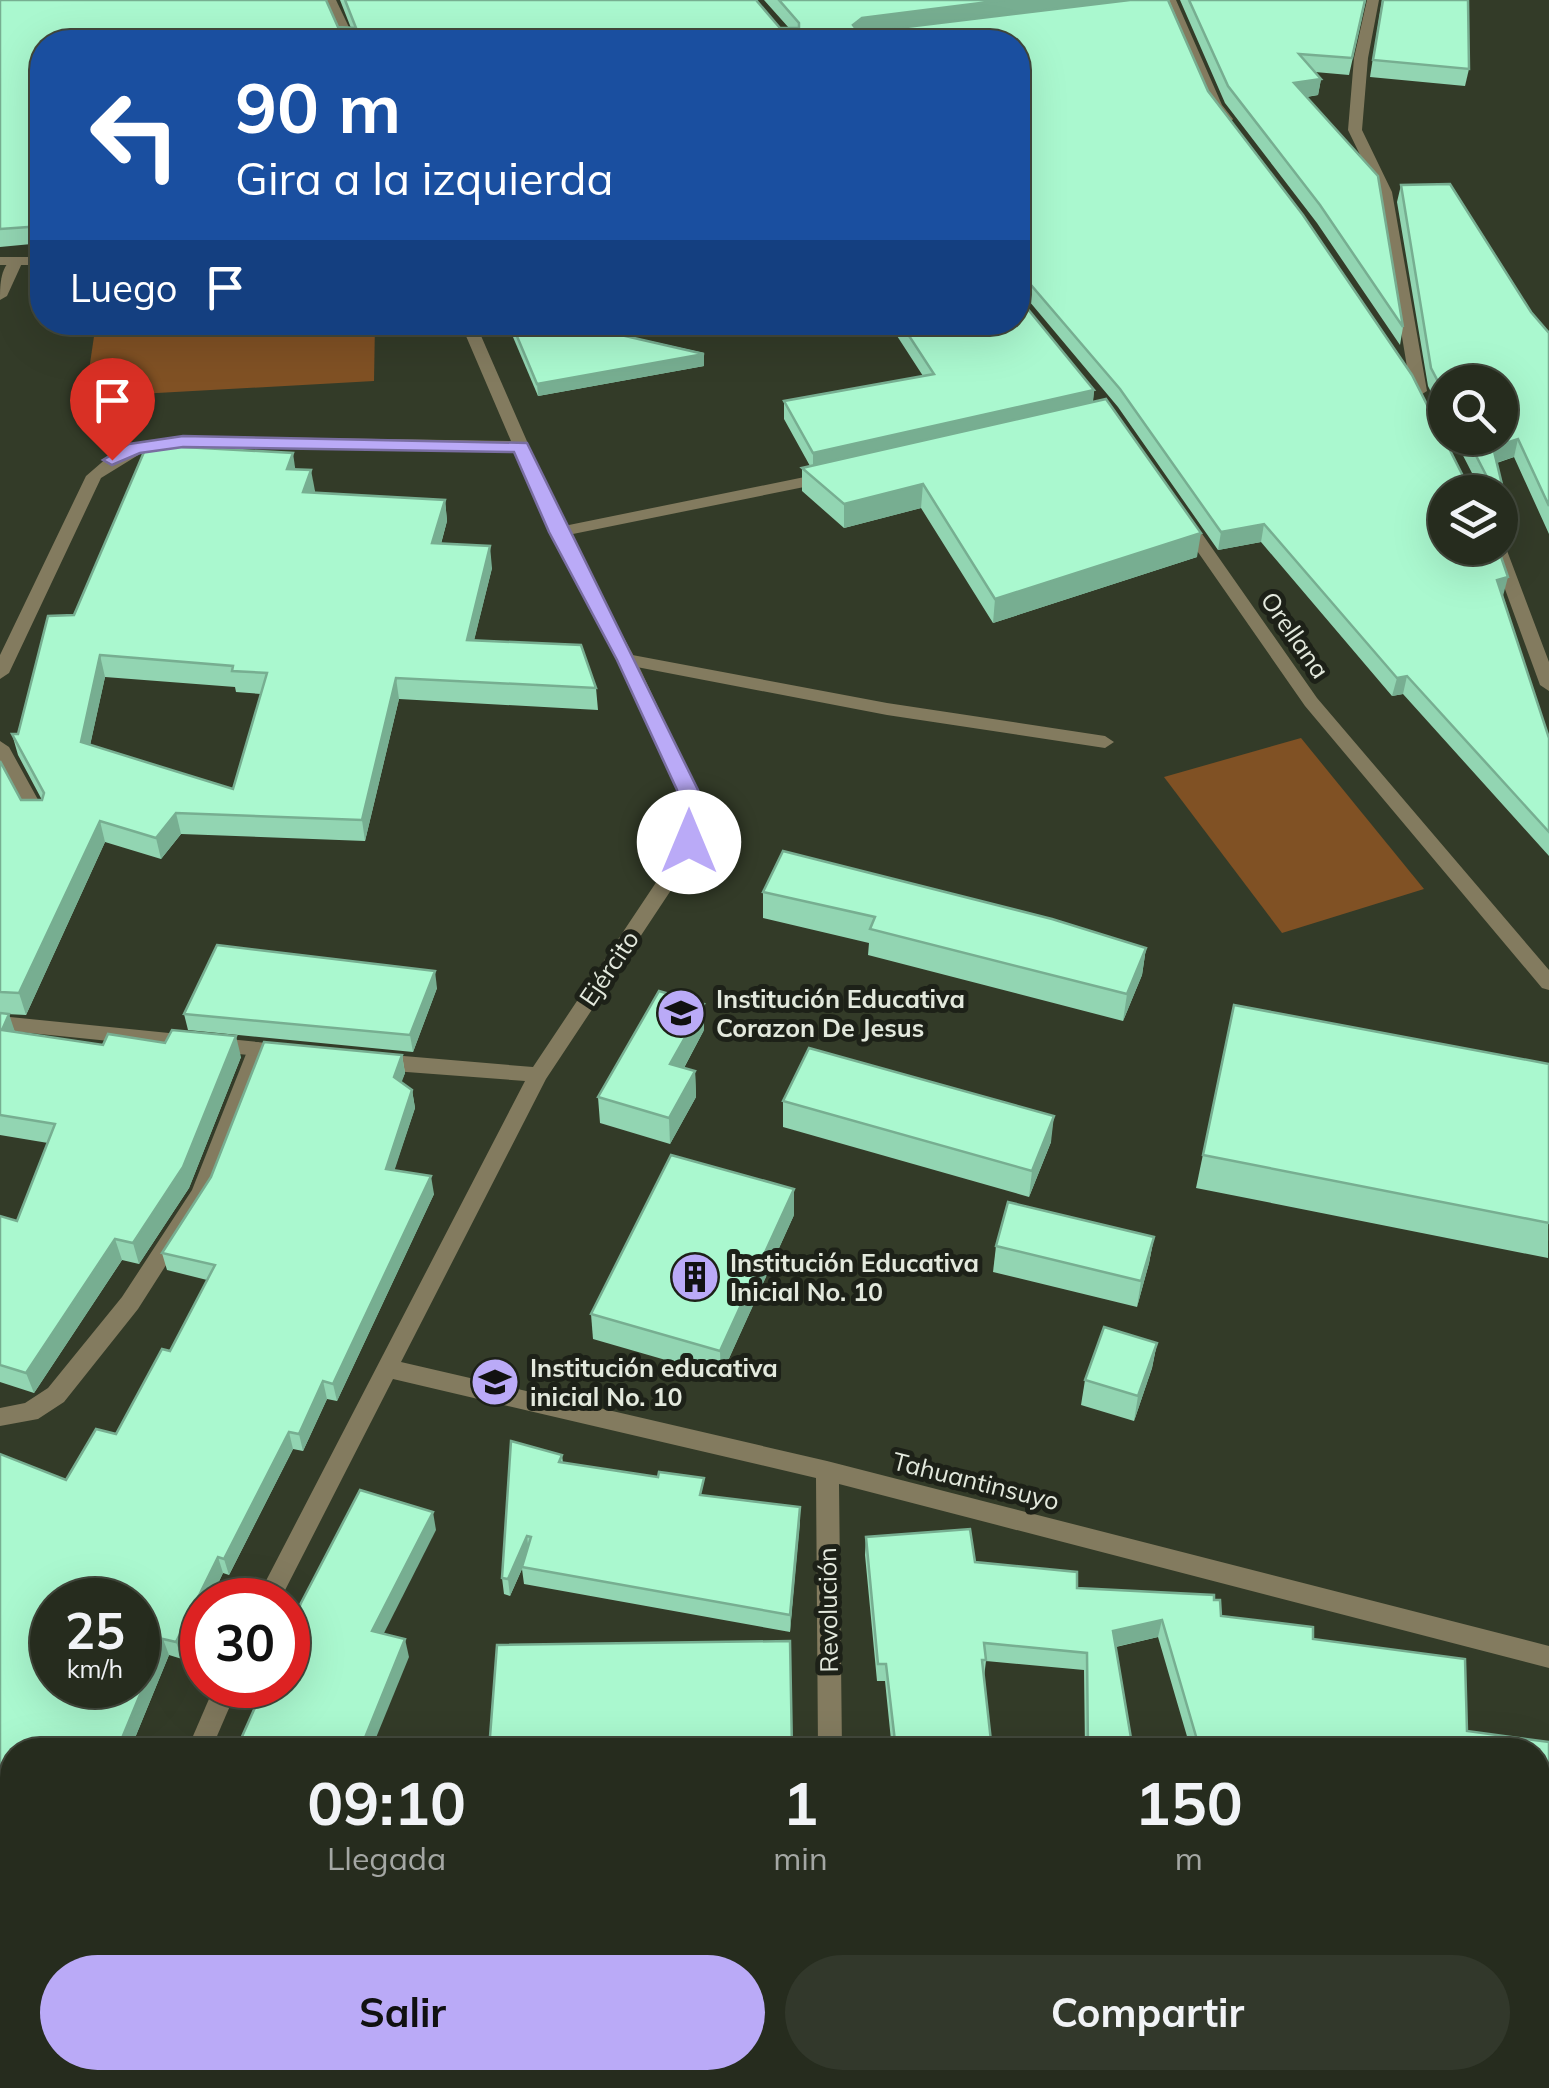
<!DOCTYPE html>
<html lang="es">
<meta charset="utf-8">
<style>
:root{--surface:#262c1e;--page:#32382b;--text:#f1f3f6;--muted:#a4a7a4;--line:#42483c;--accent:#baaaf7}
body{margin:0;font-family:Mulish,sans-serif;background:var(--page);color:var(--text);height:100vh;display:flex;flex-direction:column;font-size:38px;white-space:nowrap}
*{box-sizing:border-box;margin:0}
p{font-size:32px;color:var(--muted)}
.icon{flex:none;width:55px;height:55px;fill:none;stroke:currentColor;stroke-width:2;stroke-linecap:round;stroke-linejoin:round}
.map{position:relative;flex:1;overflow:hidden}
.details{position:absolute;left:0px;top:1738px;width:1550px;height:352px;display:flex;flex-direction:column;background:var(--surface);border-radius:40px 40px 0 0;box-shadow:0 10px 40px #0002,0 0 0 2px var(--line)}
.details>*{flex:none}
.guide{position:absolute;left:30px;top:30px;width:1000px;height:305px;border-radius:40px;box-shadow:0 10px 40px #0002,0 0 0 2px var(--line);background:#1a4fa0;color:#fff;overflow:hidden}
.controls{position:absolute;left:1428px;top:365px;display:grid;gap:20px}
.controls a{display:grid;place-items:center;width:90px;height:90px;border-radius:50%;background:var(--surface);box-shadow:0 10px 40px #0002,0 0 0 2px var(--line);font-size:50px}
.speed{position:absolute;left:30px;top:1578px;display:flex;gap:20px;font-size:50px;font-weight:700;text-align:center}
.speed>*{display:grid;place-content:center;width:130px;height:130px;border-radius:50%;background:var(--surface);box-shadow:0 10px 40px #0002,0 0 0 2px var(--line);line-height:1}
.speed small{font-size:25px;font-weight:400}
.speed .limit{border:15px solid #d22;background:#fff;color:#111}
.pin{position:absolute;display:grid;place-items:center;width:85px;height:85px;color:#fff;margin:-102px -42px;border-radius:50% 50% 50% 0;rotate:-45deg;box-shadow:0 0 10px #0007}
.pin .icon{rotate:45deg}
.me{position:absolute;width:110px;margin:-55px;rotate:0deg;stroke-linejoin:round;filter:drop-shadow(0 0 8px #0008)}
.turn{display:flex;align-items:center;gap:35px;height:210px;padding:0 40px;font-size:45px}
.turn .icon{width:130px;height:130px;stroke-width:2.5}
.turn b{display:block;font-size:70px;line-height:85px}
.then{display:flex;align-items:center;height:95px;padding:0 40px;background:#0003;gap:20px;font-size:38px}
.eta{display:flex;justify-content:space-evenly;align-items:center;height:170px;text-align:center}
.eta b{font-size:60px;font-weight:700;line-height:70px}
.action{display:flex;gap:20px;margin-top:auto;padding:20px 40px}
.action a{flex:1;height:115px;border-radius:60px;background:var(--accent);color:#111;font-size:40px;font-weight:700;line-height:115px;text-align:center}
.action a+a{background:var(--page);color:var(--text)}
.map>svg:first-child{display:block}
</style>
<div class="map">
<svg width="1549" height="2088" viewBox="0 0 1549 2088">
<rect width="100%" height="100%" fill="#333b28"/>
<g fill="#805124">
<path d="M 96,323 L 375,323 L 374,381 L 85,397 Z"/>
<path d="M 1301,738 L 1424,889 L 1282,933 L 1164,777 Z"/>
</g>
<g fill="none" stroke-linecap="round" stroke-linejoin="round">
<g fill="#837b5f" fill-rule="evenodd">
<path d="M 16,257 L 23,261 L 7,296 L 0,300 C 0,285 0,264 16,257 Z"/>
<path d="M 627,654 L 887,703 L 1105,736 L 1114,742 L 1105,748 L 887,715 L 621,664 L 618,660 L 621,656 Z"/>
<path d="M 258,1042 L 268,1049 L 212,1193 L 138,1309 L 64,1402 L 38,1419 L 0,1426 L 0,1408 L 25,1403 L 48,1388 L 122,1297 L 192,1190 L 248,1049 Z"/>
</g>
<g fill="#837b5f" fill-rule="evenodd">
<path d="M 324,0 L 336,0 L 356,42 L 344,42 Z"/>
<path d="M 1164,0 L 1176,0 L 1222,105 L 1233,119 L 1231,122 L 1221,122 L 1209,106 Z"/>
<path d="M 1367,0 L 1379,0 L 1368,58 L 1362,130 L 1392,192 L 1427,391 L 1419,396 L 1411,391 L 1378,192 L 1348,130 L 1354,58 Z"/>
<rect x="0" y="257" width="42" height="8"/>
<path d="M 460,322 L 475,322 L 564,526 L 829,472 L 837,477 L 829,482 L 568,535 L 636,660 L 697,790 L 703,822 L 687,866 L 546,1079 L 401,1362 L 827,1461 L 1549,1646 L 1549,1668 L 839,1484 L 842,1750 L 818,1750 L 816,1478 L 393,1379 L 280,1600 L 256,1600 L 525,1081 L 380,1070 L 370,1062 L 380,1054 L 533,1067 L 671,860 L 685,822 L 679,790 L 618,660 L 550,532 L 515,451 L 183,446 L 140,454 L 101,478 L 9,673 L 0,679 L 0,655 L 86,476 L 108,457 L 129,447 L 183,436 L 511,441 Z"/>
<path d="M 1185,517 L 1191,518 L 1317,698 L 1549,970 L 1549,990 L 1542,988 L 1305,706 L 1177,522 Z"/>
<path d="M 1500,543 L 1506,548 L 1549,662 L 1549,691 L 1540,685 L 1490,548 L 1500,548 Z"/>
<path d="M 0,741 L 9,747 L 47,816 L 45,820 L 31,820 L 29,816 L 0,763 Z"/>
<path d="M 0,1016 L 287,1045 L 297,1052 L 287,1059 L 0,1030 Z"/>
<path d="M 215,1685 L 239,1685 L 211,1750 L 187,1750 Z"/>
<path d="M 0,1867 L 12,1869 L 12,1893 L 0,1891 Z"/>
<path d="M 53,2078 L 81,2078 L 77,2088 L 49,2088 Z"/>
<path d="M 823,2078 L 850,2078 L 851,2088 L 823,2088 Z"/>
</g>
</g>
<g fill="#92d5b2" fill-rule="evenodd">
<path d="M 0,0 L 351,28 L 340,0 L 756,0 L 780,28 L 789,28 L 764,0 L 1169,0 L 1208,91 L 1463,476 L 1473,475 L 1454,438 L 1500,438 L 1445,382 L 1445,420 L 1428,386 L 1397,202 L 1401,185 L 1531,312 L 1549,333 L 1549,534 L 1514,457 L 1497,463 L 1512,526 L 1508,544 L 1500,539 L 1500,492 L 1445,492 L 1503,596 L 1549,738 L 1549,856 L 1403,694 L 1392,696 L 1261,542 L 1218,550 L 1118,407 L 1024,295 L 1018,295 L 1018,42 L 42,42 L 42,243 L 0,247 Z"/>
<path d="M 1180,0 L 1366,0 L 1349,75 L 1315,72 L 1321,79 L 1318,95 L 1307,97 L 1403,327 L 1400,345 L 1317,223 L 1225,103 Z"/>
<path d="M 1382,0 L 1468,0 L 1469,69 L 1465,86 L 1370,77 Z"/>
<path d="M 564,322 L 704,353 L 704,366 L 538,396 L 507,323 Z"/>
<path d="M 888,322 L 1018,322 L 1094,390 L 1093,402 L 1197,557 L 993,623 L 921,508 L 844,528 L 802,491 L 802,468 L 810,466 L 784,419 L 784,401 L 923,376 Z"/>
<path d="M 296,469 L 315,491 L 314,493 L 445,500 L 447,521 L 441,544 L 492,568 L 474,640 L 596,688 L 598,710 L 399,699 L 365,841 L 181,834 L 161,859 L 105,842 L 26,1015 L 6,1014 L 15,1032 L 103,1045 L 241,1057 L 189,1188 L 139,1264 L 122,1260 L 34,1393 L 0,1382 L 0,1216 L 17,1221 L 48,1143 L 0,1135 L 0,761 L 21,800 L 42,800 L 18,755 L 12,734 L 18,734 L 74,615 ZM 105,677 L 235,687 L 236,692 L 261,694 L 233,789 L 90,745 Z"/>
<path d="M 763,892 L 1146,948 L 1142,975 L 1123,1021 L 868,955 L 869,943 L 763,918 Z"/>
<path d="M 437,988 L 413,1052 L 188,1030 L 184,1014 Z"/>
<path d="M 1234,1005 L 1549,1064 L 1548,1258 L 1196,1188 Z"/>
<path d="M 704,1030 L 684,1068 L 695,1071 L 696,1097 L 670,1144 L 600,1123 L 598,1097 Z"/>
<path d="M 402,1055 L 405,1073 L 401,1082 L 412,1090 L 415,1108 L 394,1170 L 434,1194 L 337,1401 L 327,1399 L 303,1451 L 293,1449 L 229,1575 L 223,1573 L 210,1600 L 202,1600 L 202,1616 L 182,1659 L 169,1655 L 130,1750 L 12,1750 L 12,1838 L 0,1836 L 0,1454 L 66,1480 L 116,1434 L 170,1351 L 207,1280 L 167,1270 L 162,1253 Z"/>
<path d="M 783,1101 L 1051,1142 L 1029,1197 L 783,1127 Z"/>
<path d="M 794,1215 L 721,1376 L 593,1339 L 591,1314 Z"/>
<path d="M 1154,1237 L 1149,1263 L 1137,1307 L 993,1272 L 996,1246 Z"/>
<path d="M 1157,1343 L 1152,1368 L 1134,1421 L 1081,1405 L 1085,1380 Z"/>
<path d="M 562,1455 L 563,1463 L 704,1496 L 800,1507 L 790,1632 L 524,1584 L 522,1569 L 510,1596 L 504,1594 L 502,1578 Z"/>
<path d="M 866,1537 L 1077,1588 L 1214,1600 L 1221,1616 L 1313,1639 L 1467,1731 L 1549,1742 L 1549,2088 L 1424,2088 L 1424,2078 L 1538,2078 L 1538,1750 L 1191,1750 L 1158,1637 L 1116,1647 L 1133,1750 L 1085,1750 L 1084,1670 L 986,1661 L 984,1677 L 992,1750 L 892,1750 L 885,1681 L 877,1681 L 865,1555 Z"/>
<path d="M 929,2078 L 1383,2078 L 1386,2088 L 930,2088 Z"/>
</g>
<g fill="#77ae91">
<path d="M 1004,0 L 1134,0 L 862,34 L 853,25 L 862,18 Z"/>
<path d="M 1321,79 L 1318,95 L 1291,99 L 1294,83 Z"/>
<path d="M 704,354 L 704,366 L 538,396 L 537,384 Z"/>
<path d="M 1094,390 L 1092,408 L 813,471 L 813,453 Z"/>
<path d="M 1518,439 L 1514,457 L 1489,465 L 1493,447 Z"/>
<path d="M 293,453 L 296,474 L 287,469 Z"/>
<path d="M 311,470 L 315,491 L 307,513 L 303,492 Z"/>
<path d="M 923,484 L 921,508 L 844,528 L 844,504 Z"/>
<path d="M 445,500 L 447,521 L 435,565 L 432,543 Z"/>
<path d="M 1264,524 L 1261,542 L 1218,550 L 1221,532 Z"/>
<path d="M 1201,533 L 1197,557 L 993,623 L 995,599 Z"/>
<path d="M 490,546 L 492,568 L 469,661 L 467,640 Z"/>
<path d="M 1508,577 L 1503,596 L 1492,598 L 1497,580 Z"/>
<path d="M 100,655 L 105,677 L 86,764 L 81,742 Z"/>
<path d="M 1407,676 L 1403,694 L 1392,696 L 1397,678 Z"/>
<path d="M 396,678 L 399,699 L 365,841 L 362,820 Z"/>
<path d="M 176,813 L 181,834 L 161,859 L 156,838 Z"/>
<path d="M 100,821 L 105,842 L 26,1015 L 19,993 Z"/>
<path d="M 1146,948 L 1142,975 L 1123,1021 L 1127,994 Z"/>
<path d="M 435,971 L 437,988 L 413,1052 L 410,1035 Z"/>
<path d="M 704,1004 L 704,1030 L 672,1090 L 670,1064 Z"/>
<path d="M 9,1014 L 16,1035 L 2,1030 Z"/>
<path d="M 236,1036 L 241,1057 L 189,1188 L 139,1264 L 133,1243 Z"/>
<path d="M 402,1055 L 405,1073 L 397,1095 L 394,1077 Z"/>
<path d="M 695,1071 L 696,1097 L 670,1144 L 669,1118 Z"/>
<path d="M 412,1090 L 415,1108 L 389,1187 L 386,1169 Z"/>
<path d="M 1054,1116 L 1051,1142 L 1029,1197 L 1032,1171 Z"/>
<path d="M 431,1176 L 434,1194 L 337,1401 L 333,1384 Z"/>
<path d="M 794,1189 L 794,1215 L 721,1376 L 720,1351 Z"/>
<path d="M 1154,1237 L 1149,1263 L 1137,1307 L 1141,1281 Z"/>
<path d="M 115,1239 L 122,1260 L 34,1393 L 26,1373 Z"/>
<path d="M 1157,1343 L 1152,1368 L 1134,1421 L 1138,1396 Z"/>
<path d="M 323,1381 L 327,1399 L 303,1451 L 299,1434 Z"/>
<path d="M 289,1432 L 293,1449 L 229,1575 L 224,1559 Z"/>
<path d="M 800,1507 L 800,1524 L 790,1632 L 790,1615 Z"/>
<path d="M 433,1512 L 436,1530 L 376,1649 L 372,1631 Z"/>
<path d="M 527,1536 L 529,1553 L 510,1596 L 508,1579 Z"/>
<path d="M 218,1557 L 223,1573 L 210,1600 L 202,1600 L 202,1616 L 182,1659 L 176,1642 Z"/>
<path d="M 1162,1620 L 1158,1637 L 1110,1648 L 1113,1631 Z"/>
<path d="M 163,1639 L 169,1655 L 130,1750 L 122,1750 L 120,1743 Z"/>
<path d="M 405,1639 L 409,1657 L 371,1750 L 360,1750 Z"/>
<path d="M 7,2033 L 12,2043 L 12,2054 L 0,2088 L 0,2053 Z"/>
<path d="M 188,2078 L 197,2078 L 195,2088 L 185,2088 Z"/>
</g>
<g fill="#aaf8cf" stroke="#77ae91" stroke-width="2.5" fill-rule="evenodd">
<path d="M 0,0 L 326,0 L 338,27 L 356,28 L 345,0 L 756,0 L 780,28 L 799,28 L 799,23 L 779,0 L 1004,0 L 862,18 L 853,25 L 856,29 L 890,29 L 1130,0 L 1168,0 L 1208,91 L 1303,215 L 1412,375 L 1463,476 L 1486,475 L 1467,438 L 1500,438 L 1500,382 L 1445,382 L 1445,395 L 1431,368 L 1401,185 L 1450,184 L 1531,312 L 1549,333 L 1549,506 L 1518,439 L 1493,447 L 1512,526 L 1504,521 L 1500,524 L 1500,492 L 1445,492 L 1445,548 L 1498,548 L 1508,577 L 1497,580 L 1549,738 L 1549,832 L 1407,676 L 1397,678 L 1264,524 L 1221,532 L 1120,389 L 1025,278 L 1018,278 L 1018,42 L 42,42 L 42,226 L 0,229 Z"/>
<path d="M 1189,0 L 1365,0 L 1352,58 L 1299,54 L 1321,79 L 1294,83 L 1378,176 L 1403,327 L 1320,205 L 1228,86 Z"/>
<path d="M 1383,0 L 1468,0 L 1469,69 L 1373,60 Z"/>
<path d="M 1018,297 L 1094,390 L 813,453 L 784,401 L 934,374 L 900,322 L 1018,322 Z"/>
<path d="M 511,322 L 564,322 L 704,354 L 537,384 Z"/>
<path d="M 1106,399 L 1201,533 L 995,599 L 923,484 L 844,504 L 802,468 Z"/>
<path d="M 147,445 L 293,453 L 287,469 L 311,470 L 303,492 L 445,500 L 432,543 L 490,546 L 467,640 L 581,645 L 596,688 L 396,678 L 362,820 L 176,813 L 156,838 L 100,821 L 19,993 L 0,992 L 0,761 L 21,800 L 42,800 L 44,793 L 12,734 L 18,734 L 48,616 L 74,615 ZM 100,655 L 233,666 L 232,671 L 267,673 L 233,789 L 81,742 Z"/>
<path d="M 783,851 L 1052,919 L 1146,948 L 1127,994 L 870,929 L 875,917 L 763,892 Z"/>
<path d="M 217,945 L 435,971 L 410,1035 L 184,1014 Z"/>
<path d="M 659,991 L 704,1004 L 670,1064 L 695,1071 L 669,1118 L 598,1097 Z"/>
<path d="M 1234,1005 L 1549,1064 L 1549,1223 L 1203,1155 Z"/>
<path d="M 0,1013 L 9,1014 L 2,1030 L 103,1045 L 108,1034 L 165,1043 L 172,1030 L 236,1036 L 183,1167 L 133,1243 L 115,1239 L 26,1373 L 0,1365 L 0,1216 L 17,1221 L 55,1124 L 0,1115 Z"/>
<path d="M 264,1042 L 402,1055 L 394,1077 L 412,1090 L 386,1169 L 431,1176 L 333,1384 L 323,1381 L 299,1434 L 289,1432 L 224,1559 L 218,1557 L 176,1642 L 163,1639 L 120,1743 L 126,1744 L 124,1750 L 12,1750 L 12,1824 L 0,1822 L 0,1454 L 66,1480 L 96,1429 L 116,1434 L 162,1349 L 170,1351 L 215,1265 L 162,1253 L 211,1177 ZM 52,1600 L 138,1600 L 138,1685 L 52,1685 Z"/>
<path d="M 809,1048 L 1054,1116 L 1032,1171 L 783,1101 Z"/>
<path d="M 671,1155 L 794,1189 L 720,1351 L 591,1314 Z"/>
<path d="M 1008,1202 L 1154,1237 L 1141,1281 L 996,1246 Z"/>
<path d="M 1104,1327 L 1157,1343 L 1138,1396 L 1085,1380 Z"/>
<path d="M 511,1441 L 562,1455 L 559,1462 L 658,1477 L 659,1472 L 704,1478 L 700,1495 L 800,1507 L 790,1615 L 522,1567 L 531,1537 L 527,1536 L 508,1579 L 502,1578 Z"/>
<path d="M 360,1490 L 433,1512 L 372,1631 L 405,1639 L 360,1750 L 236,1750 L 265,1685 L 288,1685 L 288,1634 L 301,1603 Z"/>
<path d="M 970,1529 L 975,1562 L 1077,1572 L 1077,1588 L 1214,1595 L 1214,1600 L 1220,1600 L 1221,1616 L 1313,1627 L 1313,1639 L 1465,1659 L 1467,1731 L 1549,1742 L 1549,2088 L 1432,2088 L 1432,2078 L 1538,2078 L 1538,1750 L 1200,1750 L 1162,1620 L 1113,1631 L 1133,1750 L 1088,1750 L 1087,1653 L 984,1643 L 986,1660 L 982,1660 L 992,1750 L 896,1750 L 886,1664 L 878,1664 L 866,1537 Z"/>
<path d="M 790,1641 L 792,1750 L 489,1750 L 497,1645 Z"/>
<path d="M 0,1948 L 12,1950 L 12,2034 L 7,2033 L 0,2053 Z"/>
<path d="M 111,2078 L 188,2078 L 185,2088 L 109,2088 Z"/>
<path d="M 334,2078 L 783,2078 L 782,2088 L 331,2088 Z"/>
<path d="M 933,2078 L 1383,2078 L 1386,2088 L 935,2088 Z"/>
</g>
<path fill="#baaaf7" stroke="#796ea1" stroke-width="2.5" d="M 183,436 L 527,443 L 698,790 L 704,822 L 696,847 L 689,849 L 678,842 L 684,822 L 677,790 L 617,660 L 549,532 L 514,452 L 183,447 L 140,453 L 112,465 L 103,460 L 129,444 Z"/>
<defs>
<g id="school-disc" transform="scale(2.5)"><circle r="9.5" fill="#baaaf7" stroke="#1d2118"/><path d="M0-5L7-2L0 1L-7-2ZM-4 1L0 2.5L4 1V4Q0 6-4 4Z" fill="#111"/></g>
<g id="building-disc" transform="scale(2.5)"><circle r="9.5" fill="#baaaf7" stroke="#1d2118"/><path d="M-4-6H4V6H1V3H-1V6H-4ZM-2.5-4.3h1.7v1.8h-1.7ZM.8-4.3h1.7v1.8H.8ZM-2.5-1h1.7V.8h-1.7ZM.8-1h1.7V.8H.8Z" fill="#111"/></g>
</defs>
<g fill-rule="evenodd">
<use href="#school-disc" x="681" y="1013"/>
<use href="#building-disc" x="695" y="1277"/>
<use href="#school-disc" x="495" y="1382"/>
</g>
<g text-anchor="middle" stroke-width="10" stroke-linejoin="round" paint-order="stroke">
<g font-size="25" fill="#e3e9dd" stroke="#1d2118">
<text transform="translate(1295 635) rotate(55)" y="9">Orellana</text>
<text transform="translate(609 968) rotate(-56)" y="9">Ejército</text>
<text transform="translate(976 1481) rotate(14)" y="9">Tahuantinsuyo</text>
<text transform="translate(828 1610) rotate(-91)" y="9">Revolución</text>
</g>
<g font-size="25" font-weight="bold" fill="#e3e9dd" stroke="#1d2118" text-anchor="start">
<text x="716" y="1008">Institución Educativa<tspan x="716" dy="29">Corazon De Jesus</tspan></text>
<text x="730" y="1272">Institución Educativa<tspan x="730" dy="29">Inicial No. 10</tspan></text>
<text x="530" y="1377">Institución educativa<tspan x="530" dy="29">inicial No. 10</tspan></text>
</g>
</g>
</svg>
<div class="controls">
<a><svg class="icon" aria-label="search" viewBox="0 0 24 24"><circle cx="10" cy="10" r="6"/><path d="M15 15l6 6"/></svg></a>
<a><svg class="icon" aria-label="layers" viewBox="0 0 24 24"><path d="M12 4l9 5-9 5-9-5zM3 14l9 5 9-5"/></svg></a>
</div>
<div class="speed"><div>25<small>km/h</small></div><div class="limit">30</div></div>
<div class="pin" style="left:112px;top:460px;background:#d93025"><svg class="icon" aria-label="arrive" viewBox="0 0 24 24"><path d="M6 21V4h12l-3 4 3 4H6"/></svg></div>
<svg class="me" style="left:689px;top:842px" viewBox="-20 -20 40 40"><circle r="19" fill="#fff"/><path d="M0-13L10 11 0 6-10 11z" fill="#baaaf7"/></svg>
<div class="guide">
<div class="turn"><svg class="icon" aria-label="left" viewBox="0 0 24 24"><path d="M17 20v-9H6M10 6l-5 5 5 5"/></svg><div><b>90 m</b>Gira a la izquierda</div></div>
<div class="then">Luego<svg class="icon" aria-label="arrive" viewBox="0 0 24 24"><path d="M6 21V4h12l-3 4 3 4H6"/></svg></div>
</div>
<section class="details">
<div class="eta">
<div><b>09:10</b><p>Llegada</p></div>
<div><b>1</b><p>min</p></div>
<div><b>150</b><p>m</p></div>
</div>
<div class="action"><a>Salir</a><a>Compartir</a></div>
</section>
</div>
